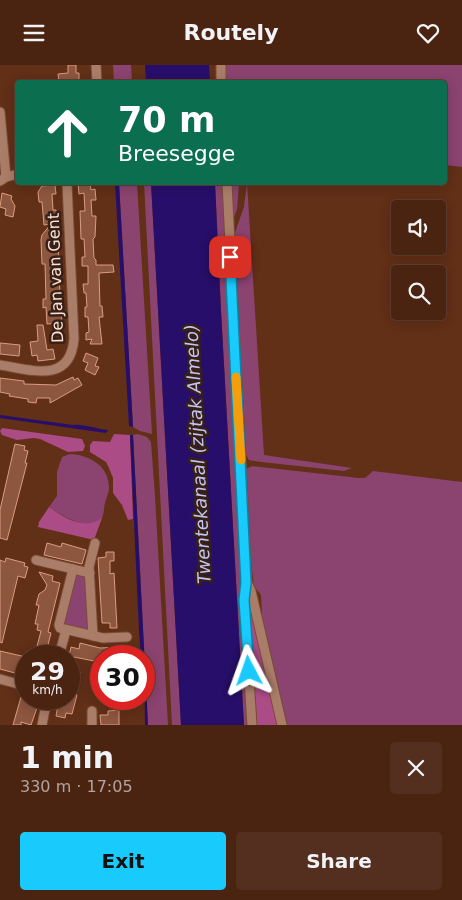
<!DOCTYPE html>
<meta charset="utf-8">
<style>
:root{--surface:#4a2311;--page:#542f1f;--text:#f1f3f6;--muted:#b2a49f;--line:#614031;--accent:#19cafc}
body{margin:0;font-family:"DejaVu Sans",sans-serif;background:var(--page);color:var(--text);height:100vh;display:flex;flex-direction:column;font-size:19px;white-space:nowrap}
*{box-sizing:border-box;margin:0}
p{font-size:16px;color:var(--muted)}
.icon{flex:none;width:28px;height:28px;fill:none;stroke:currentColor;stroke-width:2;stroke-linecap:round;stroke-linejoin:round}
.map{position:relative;height:660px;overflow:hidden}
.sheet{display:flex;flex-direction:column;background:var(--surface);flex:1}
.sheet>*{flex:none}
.top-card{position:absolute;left:15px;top:15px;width:432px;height:105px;border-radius:5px;box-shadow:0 2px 12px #0003,0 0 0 1px var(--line);background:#0b6e4f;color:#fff;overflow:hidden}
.controls{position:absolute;left:391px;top:135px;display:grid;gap:10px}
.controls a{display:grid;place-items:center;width:55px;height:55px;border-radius:5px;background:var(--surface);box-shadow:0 2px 12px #0003,0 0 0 1px var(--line);font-size:25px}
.speed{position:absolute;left:15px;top:580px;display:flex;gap:10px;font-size:25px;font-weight:700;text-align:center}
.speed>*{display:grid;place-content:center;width:65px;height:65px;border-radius:50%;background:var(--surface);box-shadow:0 2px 12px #0003,0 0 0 1px var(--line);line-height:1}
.speed small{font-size:12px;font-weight:400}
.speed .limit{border:8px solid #d22;background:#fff;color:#111}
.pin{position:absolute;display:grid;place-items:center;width:42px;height:42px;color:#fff;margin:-21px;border-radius:10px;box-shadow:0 2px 8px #0006}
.me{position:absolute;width:55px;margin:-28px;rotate:356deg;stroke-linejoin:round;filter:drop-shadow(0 0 4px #0008)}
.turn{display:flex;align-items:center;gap:18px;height:105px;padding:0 20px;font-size:22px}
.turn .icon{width:65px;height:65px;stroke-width:2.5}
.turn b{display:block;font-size:35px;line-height:42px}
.round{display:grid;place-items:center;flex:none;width:52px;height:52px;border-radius:5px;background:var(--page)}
.overview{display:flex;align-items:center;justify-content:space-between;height:85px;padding:0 20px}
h1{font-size:30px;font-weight:800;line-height:38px}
.primary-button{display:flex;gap:10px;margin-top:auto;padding:10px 20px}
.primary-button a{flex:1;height:58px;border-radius:5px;background:var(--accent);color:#111;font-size:20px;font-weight:800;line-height:58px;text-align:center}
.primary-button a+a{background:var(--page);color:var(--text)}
header{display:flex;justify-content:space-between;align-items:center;height:65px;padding:0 20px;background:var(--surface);font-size:22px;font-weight:800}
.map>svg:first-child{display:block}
</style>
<header><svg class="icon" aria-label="menu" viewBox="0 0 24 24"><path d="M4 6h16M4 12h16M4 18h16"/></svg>Routely<svg class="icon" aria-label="heart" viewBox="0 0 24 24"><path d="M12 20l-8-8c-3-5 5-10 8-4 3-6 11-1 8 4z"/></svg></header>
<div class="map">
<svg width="462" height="660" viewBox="0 0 462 660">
<rect width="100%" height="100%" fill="#622f17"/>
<g fill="#8b436f">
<path d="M 113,0 L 131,0 L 132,17 L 114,17 Z"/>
<path d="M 223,0 L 462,0 L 462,102 L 445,100 L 445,18 L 224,17 Z"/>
<path d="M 119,118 L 137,118 L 152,369 L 140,366 L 133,362 Z"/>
<path d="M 144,118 L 151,118 L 181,660 L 172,660 Z"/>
<path d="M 215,118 L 223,118 L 243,495 L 240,531 L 246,594 L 250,660 L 244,660 L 221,246 Z"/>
<path d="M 230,118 L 239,118 L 237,144 L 232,158 Z"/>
<path d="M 247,118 L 264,390 L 352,403 L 344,406 L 261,397 L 249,395 L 246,390 L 234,170 L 244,142 Z"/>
<path d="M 138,369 L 147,372 L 151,377 L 155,431 L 168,660 L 148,660 L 133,370 Z"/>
<path d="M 70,389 C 90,390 109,401 109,423 C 109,428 106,433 105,438 C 104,442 104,449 102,453 C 91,470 60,449 49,442 L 57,431 L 57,407 L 62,392 Z"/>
<path d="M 252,401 L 359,413 L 365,413 L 373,406 L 462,417 L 462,660 L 287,660 L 262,551 L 261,530 L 254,521 L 250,489 L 246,404 Z"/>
<path d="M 77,510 L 84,511 L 88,517 L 90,566 L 64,560 C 61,547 69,521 77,510 Z"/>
</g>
<g fill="#ac4c87">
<path d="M 2,363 L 82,374 L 85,381 L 83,386 L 68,387 L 40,374 L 34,373 L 17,375 L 2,370 L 0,366 Z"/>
<path d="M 114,369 L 130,370 L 133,454 L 128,455 L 122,440 L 113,428 L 113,413 L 109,403 L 106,397 L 90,387 L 90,380 L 93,376 L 110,377 Z"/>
<path d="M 49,442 C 65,453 84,466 102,453 L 94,475 L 38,462 L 39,457 Z"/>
<path d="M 249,536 L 277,660 L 257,660 Z"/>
</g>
<g fill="#270e6a">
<path d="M 145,0 L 209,0 L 210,17 L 146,17 Z"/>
<path d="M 115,118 L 119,118 L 133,362 L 129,361 Z"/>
<path d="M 151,118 L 215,118 L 221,246 L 244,660 L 181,660 Z"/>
<path d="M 0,350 L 73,360 C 85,359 95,364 108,365 L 106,368 L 0,353 Z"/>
<path d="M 130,370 L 133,370 L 148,660 L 145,660 L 144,591 L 141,591 L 139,566 Z"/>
</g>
<g fill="#8d563e" stroke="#da9d82">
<path d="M 68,0 L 76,0 L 76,8 L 79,8 L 79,16 L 59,17 L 58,9 L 68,8 Z"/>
<path d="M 78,119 L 90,119 L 91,125 L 95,124 L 96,135 L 91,135 L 92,151 L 96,151 L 95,172 L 93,174 L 94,193 L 96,195 L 96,200 L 113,200 L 114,207 L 99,208 L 100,241 L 102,241 L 103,252 L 99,252 L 102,279 L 90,279 L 92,274 L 86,275 L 86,268 L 89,267 L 88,252 L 85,252 L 85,242 L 87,242 L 86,228 L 84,228 L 83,219 L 88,219 L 88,201 L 82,201 L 82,192 L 85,192 L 84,174 L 81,174 L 80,146 L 85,146 L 84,128 L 79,129 Z"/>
<path d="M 55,120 L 56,129 L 52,129 L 53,145 L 56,145 L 57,153 L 56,153 L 59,194 L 56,194 L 57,213 L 59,213 L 62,258 L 47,259 L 46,242 L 43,243 L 43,234 L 46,234 L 45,199 L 42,199 L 41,175 L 42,170 L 51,159 L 44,160 L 42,137 L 39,137 L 38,127 L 42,121 Z"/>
<path d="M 2,128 L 12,131 L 11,134 L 15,141 L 13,152 L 5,150 L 6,144 L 0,142 Z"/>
<path d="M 37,260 L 43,260 L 47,285 L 53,284 L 55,294 L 38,296 L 37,290 L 32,291 L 30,277 L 38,276 Z"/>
<path d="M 0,278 L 20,280 L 19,291 L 0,289 Z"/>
<path d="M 86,288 L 98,293 L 95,301 L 99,302 L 95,310 L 85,305 L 88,298 L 83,296 Z"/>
<path d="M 73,312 L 74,315 L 78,313 L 82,320 L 50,338 L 50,333 L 37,333 L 36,338 L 28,337 L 28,334 L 9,331 L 10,329 L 0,327 L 0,313 L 24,316 L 24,319 L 56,320 Z"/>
<path d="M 15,379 L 25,381 L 24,385 L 28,386 L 25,398 L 27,398 L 7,475 L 0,473 L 0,445 Z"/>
<path d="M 47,478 L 61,482 L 62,478 L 86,485 L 82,499 L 44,490 Z"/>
<path d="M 106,487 L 114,487 L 114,496 L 110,496 L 110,509 L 114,508 L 117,563 L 110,563 L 110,558 L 102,558 L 98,493 L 106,492 Z"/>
<path d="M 6,493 L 25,498 L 24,501 L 28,502 L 25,513 L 18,511 L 2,578 L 0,577 L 0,495 L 5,497 Z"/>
<path d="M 39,507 L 53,511 L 52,516 L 60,518 L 48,567 L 51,568 L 46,588 L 36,585 L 41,566 L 37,565 L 38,559 L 35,559 L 39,540 L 36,540 L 39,529 L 45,525 L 47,520 Z"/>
<path d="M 80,578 L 100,583 L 122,582 L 122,591 L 101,591 L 101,595 L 99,595 L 99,597 L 69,591 L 71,582 L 79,584 Z"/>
<path d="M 0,586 L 26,592 L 26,611 L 0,604 Z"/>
<path d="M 69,604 L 80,607 L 74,629 L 77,630 L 72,649 L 66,648 L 65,653 L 56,651 L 58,640 L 52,639 L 53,634 L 69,634 Z"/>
<path d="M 21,632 L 29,634 L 28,638 L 38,640 L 31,660 L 21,657 L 21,660 L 13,660 Z"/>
<path d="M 119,645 L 119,660 L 101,660 L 100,650 L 108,650 L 108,646 Z"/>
</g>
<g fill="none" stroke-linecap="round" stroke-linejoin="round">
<g stroke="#7b4c36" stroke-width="11">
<g id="street">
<path d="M 96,0 L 97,18"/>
<path d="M 221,0 L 221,18"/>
<path d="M 0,47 L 6,112"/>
<path d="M 0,116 L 6,112 L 18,109"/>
<path d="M 227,118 L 247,517 L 251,526 L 282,660"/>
<path d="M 0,300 C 32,305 70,319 74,274 L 67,118"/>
<path d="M 36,495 L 90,508"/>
<path d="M 73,504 L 59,560 L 60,563 L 103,573 L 127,572"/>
<path d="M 247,517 L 244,535 L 252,660"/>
<path d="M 93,571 L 89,502 L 95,478"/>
<path d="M 59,591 L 66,565"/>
<path d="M 0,614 L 26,621"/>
<path d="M 92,646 L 92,660"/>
<path d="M 42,660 L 47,634"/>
</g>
</g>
<use href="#street" stroke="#aa7d69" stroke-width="9"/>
</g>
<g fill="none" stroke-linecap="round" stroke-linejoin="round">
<g stroke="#1083a4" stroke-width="12">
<path id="route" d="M 230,192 L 246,518 L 244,535 L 249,606"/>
</g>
<use href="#route" stroke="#19cafc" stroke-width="9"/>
<path stroke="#f59e0b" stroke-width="9" d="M 236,312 L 241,395"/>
</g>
<g text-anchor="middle" stroke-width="5" stroke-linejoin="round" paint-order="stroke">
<g font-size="16" fill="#fde3d7" stroke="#372015">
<text transform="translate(55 213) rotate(-92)" y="6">De Jan van Gent</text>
</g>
<g font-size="18" font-style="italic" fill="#c4c4f5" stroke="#372015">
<text transform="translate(198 389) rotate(-93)" y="6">Twentekanaal (zijtak Almelo)</text>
</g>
</g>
</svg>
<div class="controls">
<a><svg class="icon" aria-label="sound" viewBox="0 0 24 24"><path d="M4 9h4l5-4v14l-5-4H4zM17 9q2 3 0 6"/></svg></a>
<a><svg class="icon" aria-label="search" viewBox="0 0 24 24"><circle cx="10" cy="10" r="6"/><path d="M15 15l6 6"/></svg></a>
</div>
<div class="speed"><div>29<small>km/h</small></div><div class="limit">30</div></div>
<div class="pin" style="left:230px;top:192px;background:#d93025"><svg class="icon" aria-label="arrive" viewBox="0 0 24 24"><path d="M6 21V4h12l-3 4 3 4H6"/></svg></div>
<svg class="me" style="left:249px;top:606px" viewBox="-20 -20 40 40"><path d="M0-17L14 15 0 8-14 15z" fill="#19cafc" stroke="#fff" stroke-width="4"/></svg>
<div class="top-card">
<div class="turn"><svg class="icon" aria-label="ahead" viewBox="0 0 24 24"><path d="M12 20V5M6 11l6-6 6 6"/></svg><div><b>70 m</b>Breesegge</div></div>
</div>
</div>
<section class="sheet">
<div class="overview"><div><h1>1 min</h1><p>330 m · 17:05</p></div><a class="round"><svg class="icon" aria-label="close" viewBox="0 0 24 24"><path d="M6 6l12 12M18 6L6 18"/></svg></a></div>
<div class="primary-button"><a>Exit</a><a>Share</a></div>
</section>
